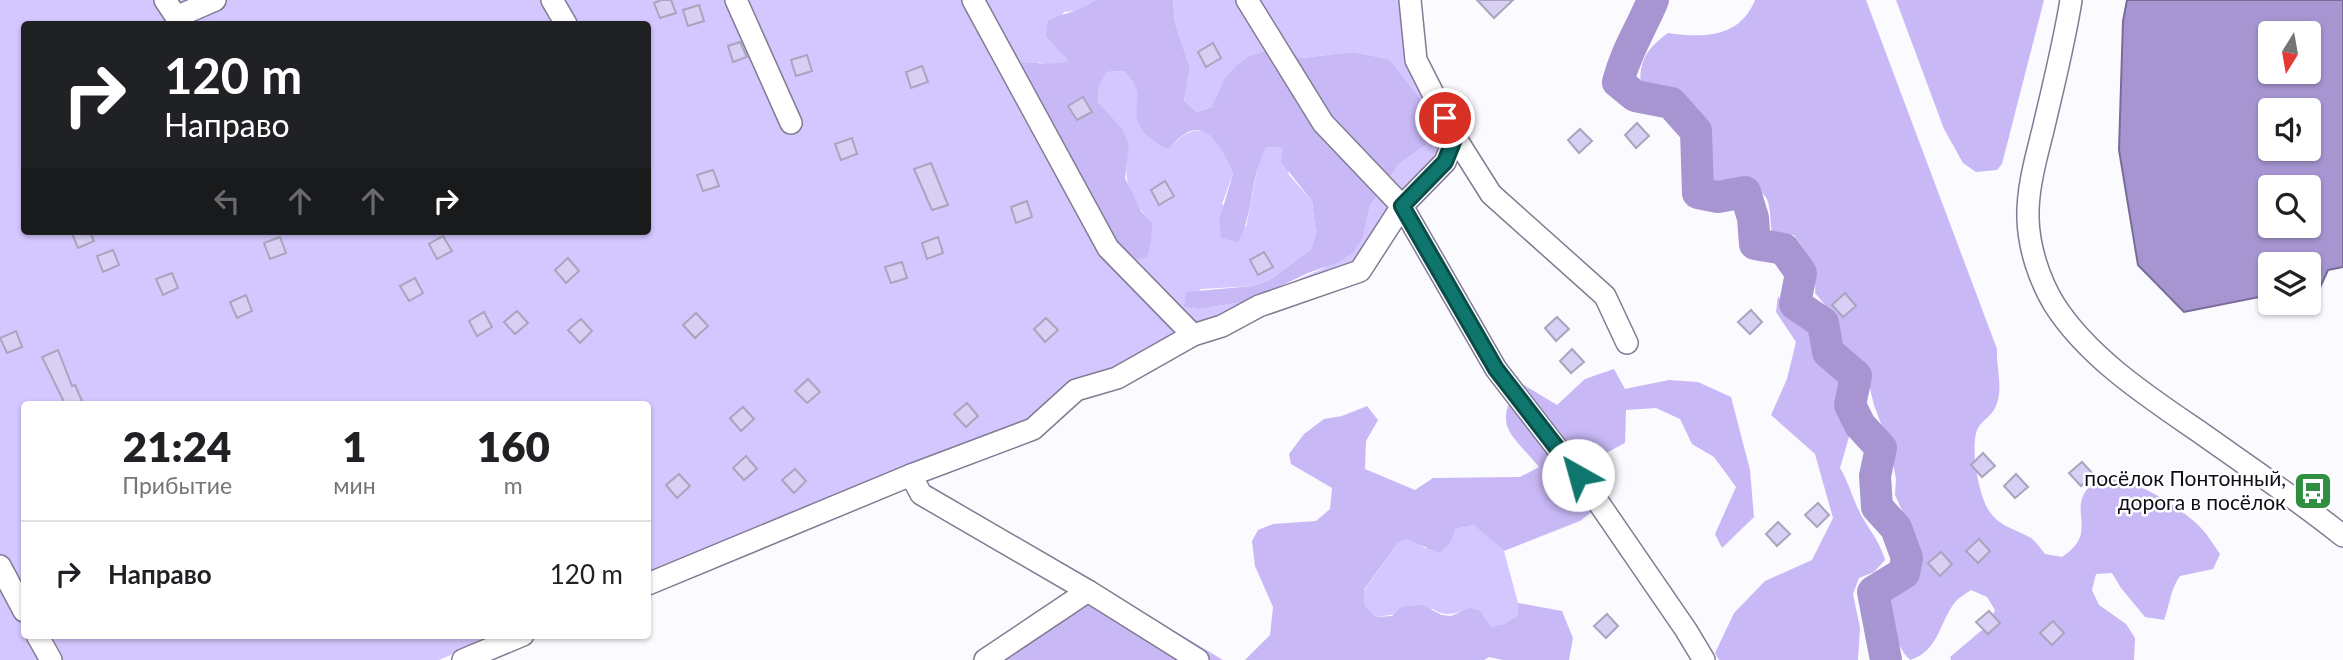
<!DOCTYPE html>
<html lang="ru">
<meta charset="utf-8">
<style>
:root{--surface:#fff;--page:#f2f2f2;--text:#202124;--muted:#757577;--line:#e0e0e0}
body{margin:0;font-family:Lato,sans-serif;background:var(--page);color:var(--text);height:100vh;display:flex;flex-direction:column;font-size:26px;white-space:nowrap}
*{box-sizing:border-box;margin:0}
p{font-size:23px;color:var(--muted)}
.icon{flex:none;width:38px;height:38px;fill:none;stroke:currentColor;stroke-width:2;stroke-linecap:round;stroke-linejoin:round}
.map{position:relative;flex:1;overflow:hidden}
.drawer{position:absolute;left:21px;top:401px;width:630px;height:238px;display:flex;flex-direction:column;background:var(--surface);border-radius:7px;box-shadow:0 2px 5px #0004}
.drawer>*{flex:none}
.banner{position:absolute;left:21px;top:21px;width:630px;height:214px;border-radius:7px;box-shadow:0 2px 5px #0004;background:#202124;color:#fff;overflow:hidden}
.needle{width:46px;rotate:191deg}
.fabs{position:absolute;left:2258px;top:21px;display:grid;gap:14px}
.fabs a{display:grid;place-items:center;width:63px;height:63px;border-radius:7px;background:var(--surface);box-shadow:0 2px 5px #0004;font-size:35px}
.pin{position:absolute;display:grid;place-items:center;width:60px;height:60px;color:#fff;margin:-30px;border:4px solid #fff;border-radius:50%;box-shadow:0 2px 7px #0007}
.me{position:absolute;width:77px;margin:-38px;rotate:322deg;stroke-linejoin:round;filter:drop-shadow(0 0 5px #0008)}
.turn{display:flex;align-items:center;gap:24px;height:147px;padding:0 28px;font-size:32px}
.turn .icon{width:91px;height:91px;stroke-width:2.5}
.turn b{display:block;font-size:49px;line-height:60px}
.lanes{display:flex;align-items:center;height:66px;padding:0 28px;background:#0003;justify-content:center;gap:35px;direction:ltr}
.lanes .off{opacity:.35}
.eta{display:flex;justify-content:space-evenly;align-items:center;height:119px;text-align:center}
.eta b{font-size:42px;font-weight:800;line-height:49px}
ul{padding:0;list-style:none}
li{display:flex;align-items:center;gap:21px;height:105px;padding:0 28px;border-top:2px solid var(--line)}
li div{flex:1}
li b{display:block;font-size:26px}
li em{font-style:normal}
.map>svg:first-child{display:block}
</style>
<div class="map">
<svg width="2343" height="660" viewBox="0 0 2343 660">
<rect width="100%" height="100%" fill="#fbfaff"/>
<g fill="#d4c6fe" fill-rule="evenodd">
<path d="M 0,0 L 1095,0 L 1082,10 L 1064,12 L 1046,37 L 1070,61 L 1054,66 L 1038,62 L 1113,238 L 1152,223 C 1128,196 1122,180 1129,145 L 1098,102 L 1099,87 L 1107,72 L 1124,71 C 1139,84 1141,94 1136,114 L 1167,150 C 1203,111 1216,136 1233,174 L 1222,204 L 1246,227 L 1259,160 L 1267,147 L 1284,148 L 1289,175 L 1312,201 L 1316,234 L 1311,249 L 1270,280 L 1253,286 L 1201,289 L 1184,307 L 1199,309 L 1249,301 L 1324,268 L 1366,222 L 1370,206 L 1400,163 L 1426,145 L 1433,114 L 1389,59 L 1352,52 L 1302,58 L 1286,51 L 1212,107 L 1197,112 L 1184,101 L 1190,68 L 1175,23 L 1173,0 L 1404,0 L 1443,124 L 1434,166 L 1359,265 L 1120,369 L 1069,382 L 1026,424 L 648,575 L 648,404 L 24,404 L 24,635 L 496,635 L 439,660 L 0,660 ZM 24,24 L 648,24 L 648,231 L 24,231 Z"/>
<path d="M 1475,525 L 1504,551 L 1518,603 L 1518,615 L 1504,624 L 1491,628 L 1480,610 C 1461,607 1450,621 1433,609 L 1376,617 L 1365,606 L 1364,591 L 1397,544 L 1407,539 L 1416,541 L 1425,548 L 1451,542 L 1456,529 Z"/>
</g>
<g fill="#c8b8f6">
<path d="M 1095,0 L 1173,0 L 1175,23 L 1190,68 L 1184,101 L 1197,112 L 1212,107 L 1225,78 L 1236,66 L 1250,56 L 1267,51 L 1286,51 L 1302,58 L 1352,52 L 1389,59 L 1433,114 L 1433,130 L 1426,145 L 1400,163 L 1379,193 L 1370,206 L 1362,239 L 1353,252 L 1339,262 L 1308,273 L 1249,301 L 1199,309 L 1184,307 L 1186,292 L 1253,286 L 1270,280 L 1311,249 L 1316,234 L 1312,201 L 1281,162 L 1283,148 L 1267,147 C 1249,176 1255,212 1238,242 L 1221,238 L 1219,221 L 1233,174 C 1218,140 1201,108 1168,150 C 1159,144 1146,137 1141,128 C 1127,106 1151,97 1124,71 L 1107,72 L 1099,87 L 1098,102 L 1122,129 L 1129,145 L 1125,178 L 1141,211 L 1152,223 L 1151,242 L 1147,257 L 1131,260 L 1113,238 L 1020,63 C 1038,62 1052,66 1069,61 L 1046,37 L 1048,21 C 1064,12 1081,12 1095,0 Z"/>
<path d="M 1755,0 L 1866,0 L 1997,349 C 1996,368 2003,385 1997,403 C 1993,416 1984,418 1978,428 C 1969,444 1979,499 1990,512 C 2000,527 2016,529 2031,538 C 2036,542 2041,549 2045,554 L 2062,557 C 2100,532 2067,511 2089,487 C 2112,461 2178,506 2197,524 C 2206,532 2213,544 2220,554 L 2213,569 L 2180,576 C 2170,590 2170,604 2164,620 L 2145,617 L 2121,588 L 2112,573 L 2096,574 L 2092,590 L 2099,605 L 2126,624 L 2135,638 L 2134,660 L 1951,660 L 1950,657 L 1988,625 L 1995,610 L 1987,597 L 1971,590 C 1967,593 1961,596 1957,600 C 1939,620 1940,651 1910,660 C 1893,643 1890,617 1889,594 L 1904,586 L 1911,572 L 1915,539 L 1895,495 L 1896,479 L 1890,448 L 1874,405 L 1866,373 L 1845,350 L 1825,305 L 1815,293 C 1817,270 1808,254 1794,235 L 1772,233 C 1770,224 1771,215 1769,206 C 1766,182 1729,183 1712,180 L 1707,163 L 1708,130 L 1688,103 L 1674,96 L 1641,89 C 1638,62 1646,49 1668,33 C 1703,38 1740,38 1755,0 Z"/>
<path d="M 1896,0 L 2044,0 L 2002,164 L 1997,170 L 1976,172 L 1963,163 L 1944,129 Z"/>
<path d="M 1778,296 L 1788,312 L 1813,331 L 1816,339 L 1816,355 L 1819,363 L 1844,387 L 1849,437 L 1840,468 C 1849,483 1853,500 1861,515 C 1870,531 1880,542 1885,560 L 1874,572 L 1859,578 L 1853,594 L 1860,628 L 1858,660 L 1719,660 L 1715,653 L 1734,613 L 1765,581 L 1812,560 L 1833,518 L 1815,454 L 1771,415 L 1787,379 L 1796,342 L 1776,312 Z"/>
<path d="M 1614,369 L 1625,389 L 1669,380 L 1698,382 L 1731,397 L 1750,470 L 1754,517 L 1722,548 L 1715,534 L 1736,487 L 1714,457 L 1692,444 L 1680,419 L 1656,408 L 1626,410 L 1625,443 L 1593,460 L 1577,484 L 1593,511 L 1580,521 L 1504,551 L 1474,525 L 1456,529 L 1451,542 L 1439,553 L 1407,539 L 1397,544 L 1364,590 L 1365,606 L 1376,617 L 1392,616 L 1402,607 L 1422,605 L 1442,615 L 1451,616 L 1469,608 L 1480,610 L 1491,627 L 1504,624 L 1518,615 L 1518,603 L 1562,611 L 1573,638 L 1569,660 L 1503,660 L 1489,657 L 1484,660 L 1245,660 L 1270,635 L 1273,607 L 1255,566 L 1252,541 L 1258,530 L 1273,524 L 1316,521 L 1330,509 L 1332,488 L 1291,464 L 1289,454 L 1304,434 L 1324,419 L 1342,416 L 1367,406 L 1378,420 L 1366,441 L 1365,469 L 1415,490 L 1433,478 L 1520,477 L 1539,467 C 1509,431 1493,428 1519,382 L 1557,405 L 1585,379 Z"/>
<path d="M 1103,588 L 1223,660 L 994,660 Z"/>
</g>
<path fill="#a695d1" stroke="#796c99" stroke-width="2" fill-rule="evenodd" d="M 2127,0 L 2343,0 L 2343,267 L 2328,270 L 2308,314 L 2277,303 L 2308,303 L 2308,264 L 2270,264 L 2270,300 L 2259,297 L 2184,312 L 2138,265 L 2119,150 L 2123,21 ZM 2270,33 L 2308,33 L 2308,72 L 2270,72 ZM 2270,110 L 2308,110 L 2308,149 L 2270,149 ZM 2270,187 L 2308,187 L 2308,226 L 2270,226 Z"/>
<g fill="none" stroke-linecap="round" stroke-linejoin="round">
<path stroke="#a695d1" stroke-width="32" d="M 1653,0 C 1641,29 1626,51 1618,82 L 1635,96 L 1671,103 L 1696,131 L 1698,193 L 1718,197 L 1745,192 L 1753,218 L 1755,244 L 1784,249 L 1801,273 L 1795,304 L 1823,323 L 1828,352 L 1856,376 L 1850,405 L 1860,425 L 1881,448 L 1875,476 L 1877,507 L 1896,528 L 1907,558 L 1904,573 L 1873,592 L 1886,660"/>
</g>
<g fill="#d8cff5" stroke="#aaa4bd" stroke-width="2">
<path d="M 661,0 L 671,0 L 676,13 L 660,18 L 654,3 Z"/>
<path d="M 1477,0 L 1513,0 L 1494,18 Z"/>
<path d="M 699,5 L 704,21 L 688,26 L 683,10 Z"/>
<path d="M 740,42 L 747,57 L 733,62 L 728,46 Z"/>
<path d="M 1213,43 L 1221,58 L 1206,67 L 1198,52 Z"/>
<path d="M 807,55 L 812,71 L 796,76 L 791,60 Z"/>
<path d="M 922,66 L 928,82 L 911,88 L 906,72 Z"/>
<path d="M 1083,97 L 1092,112 L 1077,120 L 1068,106 Z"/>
<path d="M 1637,123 L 1649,136 L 1636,148 L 1625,135 Z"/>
<path d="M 1580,129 L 1592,141 L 1579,153 L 1568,140 Z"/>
<path d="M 852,138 L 857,154 L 841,160 L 835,144 Z"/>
<path d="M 931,163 L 948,205 L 932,210 L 914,169 Z"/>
<path d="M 713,170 L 719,186 L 703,191 L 697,175 Z"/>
<path d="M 1165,181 L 1174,196 L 1159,205 L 1151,190 Z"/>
<path d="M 1027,201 L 1032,217 L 1016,223 L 1011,207 Z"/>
<path d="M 71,231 L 89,231 L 94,241 L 78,248 Z"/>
<path d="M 443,236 L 452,251 L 437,259 L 429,244 Z"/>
<path d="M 280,237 L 286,253 L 270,259 L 264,243 Z"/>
<path d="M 938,237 L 943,253 L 927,259 L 922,243 Z"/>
<path d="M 113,250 L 119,265 L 103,272 L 97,256 Z"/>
<path d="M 1264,252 L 1273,267 L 1258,275 L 1250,260 Z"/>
<path d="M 568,258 L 579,271 L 566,283 L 555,270 Z"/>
<path d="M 902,262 L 907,278 L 891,283 L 885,267 Z"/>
<path d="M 172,273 L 178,288 L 163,295 L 156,279 Z"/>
<path d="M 415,278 L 423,293 L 409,301 L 400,286 Z"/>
<path d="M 1845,293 L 1856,306 L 1843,317 L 1832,305 Z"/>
<path d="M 246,295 L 252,311 L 237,318 L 230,302 Z"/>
<path d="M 1751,310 L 1762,322 L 1750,334 L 1738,322 Z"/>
<path d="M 517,311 L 528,323 L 515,334 L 504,322 Z"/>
<path d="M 484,312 L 492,327 L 477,336 L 469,321 Z"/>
<path d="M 696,313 L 708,326 L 695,338 L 683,325 Z"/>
<path d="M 1557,317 L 1569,329 L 1556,341 L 1545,328 Z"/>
<path d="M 1046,318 L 1058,330 L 1045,342 L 1034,329 Z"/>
<path d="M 581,319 L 592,331 L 580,343 L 568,330 Z"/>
<path d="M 16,331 L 22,347 L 7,353 L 0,338 Z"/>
<path d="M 1572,349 L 1584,362 L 1571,373 L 1560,361 Z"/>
<path d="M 58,350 L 72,386 L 75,385 L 82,401 L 73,404 L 65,404 L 42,357 Z"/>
<path d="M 808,379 L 820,392 L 807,403 L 795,391 Z"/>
<path d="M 967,403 L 978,416 L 966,427 L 954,414 Z"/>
<path d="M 743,407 L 754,419 L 741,431 L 730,418 Z"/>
<path d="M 1983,453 L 1995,466 L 1982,477 L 1971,465 Z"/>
<path d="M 746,456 L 757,469 L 744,480 L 733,468 Z"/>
<path d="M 2082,462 L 2093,474 L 2081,486 L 2069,473 Z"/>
<path d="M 795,469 L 806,481 L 794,493 L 782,480 Z"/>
<path d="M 679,474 L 690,486 L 677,498 L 666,485 Z"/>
<path d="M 2016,474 L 2028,487 L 2015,498 L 2004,486 Z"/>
<path d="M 1818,503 L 1829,515 L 1817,527 L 1805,515 Z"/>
<path d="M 1778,522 L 1790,534 L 1777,546 L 1766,534 Z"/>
<path d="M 1979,539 L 1990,551 L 1978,563 L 1966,551 Z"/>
<path d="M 1941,552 L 1952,564 L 1940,576 L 1928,563 Z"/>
<path d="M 1989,611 L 2000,623 L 1988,634 L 1976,622 Z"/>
<path d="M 1607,614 L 1618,626 L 1606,638 L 1594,626 Z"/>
<path d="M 2053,621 L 2064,633 L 2052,645 L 2040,633 Z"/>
</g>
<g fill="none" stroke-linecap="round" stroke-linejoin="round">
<g stroke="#817c93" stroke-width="24">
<g id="minor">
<path d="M 165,0 L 181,24"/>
<path d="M 552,0 L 566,24"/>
<path d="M 736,0 L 791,123"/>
<path d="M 973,0 L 1108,248 L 1193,335"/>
<path d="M 1247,0 L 1323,123 L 1402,206 L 1496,369 L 1594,496 L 1686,630 L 1704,660"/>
<path d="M 2071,0 C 2064,44 2053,87 2043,130 C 2036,158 2027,189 2028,219 C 2029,248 2039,279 2054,304 C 2088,358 2150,398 2201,433 C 2249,467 2297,499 2343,536"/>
<path d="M 176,17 L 215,0"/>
<path d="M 1455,137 L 1491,194 L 1605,296 L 1627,343"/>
<path d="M 911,475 L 921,494 L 1088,591 L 1198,660"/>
<path d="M 0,566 L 24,611"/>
<path d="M 648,584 L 911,475 L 1033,429 L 1076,390 L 1117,378 L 1193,335 L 1222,326 L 1259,306 L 1360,271 L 1402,206 L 1445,162 L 1455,137 L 1416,60 L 1410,0"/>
<path d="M 37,635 L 51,660"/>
<path d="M 463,660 L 523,635"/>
<path d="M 985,660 L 1088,591"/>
</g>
</g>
<use href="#minor" stroke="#fff" stroke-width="21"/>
</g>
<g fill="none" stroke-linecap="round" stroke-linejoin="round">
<g stroke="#0a4d48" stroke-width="18">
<path id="route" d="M 1445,118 L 1455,137 L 1445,162 L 1402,206 L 1496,369 L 1578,475"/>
</g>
<use href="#route" stroke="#0f766e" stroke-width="12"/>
</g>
<defs>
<g id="bus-square" transform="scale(2.0125)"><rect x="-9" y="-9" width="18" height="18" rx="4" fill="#308e40" stroke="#fff"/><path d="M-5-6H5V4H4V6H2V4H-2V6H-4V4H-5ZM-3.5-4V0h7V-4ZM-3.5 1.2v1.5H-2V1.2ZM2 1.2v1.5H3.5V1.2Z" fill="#fff"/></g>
</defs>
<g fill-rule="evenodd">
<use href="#bus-square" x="2313" y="491"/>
</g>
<g text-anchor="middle" stroke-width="5" stroke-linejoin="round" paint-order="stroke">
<g font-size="21" fill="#100d16" stroke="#fff" text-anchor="end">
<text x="2286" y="486">посёлок Понтонный,<tspan x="2286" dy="24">дорога в посёлок</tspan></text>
</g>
</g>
</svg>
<div class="fabs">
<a><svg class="needle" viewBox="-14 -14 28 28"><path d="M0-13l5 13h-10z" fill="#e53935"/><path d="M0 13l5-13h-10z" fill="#757577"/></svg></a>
<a><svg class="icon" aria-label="sound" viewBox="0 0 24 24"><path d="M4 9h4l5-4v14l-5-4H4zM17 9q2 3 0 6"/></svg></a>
<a><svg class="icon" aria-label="search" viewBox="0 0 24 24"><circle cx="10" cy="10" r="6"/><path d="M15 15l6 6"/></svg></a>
<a><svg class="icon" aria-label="layers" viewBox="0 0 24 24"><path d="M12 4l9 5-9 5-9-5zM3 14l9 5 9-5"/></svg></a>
</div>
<div class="pin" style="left:1445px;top:118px;background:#d93025"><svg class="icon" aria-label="arrive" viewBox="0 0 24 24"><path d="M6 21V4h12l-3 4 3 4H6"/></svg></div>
<svg class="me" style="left:1578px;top:475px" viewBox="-20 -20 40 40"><circle r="19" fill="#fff"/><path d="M0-13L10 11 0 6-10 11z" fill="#0f766e"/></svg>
<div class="banner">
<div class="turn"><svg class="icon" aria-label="right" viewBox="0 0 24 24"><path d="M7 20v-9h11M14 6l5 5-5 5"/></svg><div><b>120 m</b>Направо</div></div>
<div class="lanes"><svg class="icon off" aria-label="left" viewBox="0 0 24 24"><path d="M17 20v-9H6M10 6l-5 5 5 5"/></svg><svg class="icon off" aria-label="ahead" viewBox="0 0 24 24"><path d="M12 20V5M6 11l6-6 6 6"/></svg><svg class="icon off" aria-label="ahead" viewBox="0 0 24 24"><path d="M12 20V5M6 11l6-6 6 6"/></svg><svg class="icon" aria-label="right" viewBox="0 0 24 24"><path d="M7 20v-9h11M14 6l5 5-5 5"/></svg></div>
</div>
<section class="drawer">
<div class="eta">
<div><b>21:24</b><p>Прибытие</p></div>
<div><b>1</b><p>мин</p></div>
<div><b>160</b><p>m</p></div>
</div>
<ul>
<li><svg class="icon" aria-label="right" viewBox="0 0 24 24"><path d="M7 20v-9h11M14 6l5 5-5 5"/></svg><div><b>Направо</b></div><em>120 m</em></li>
</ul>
</section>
</div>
